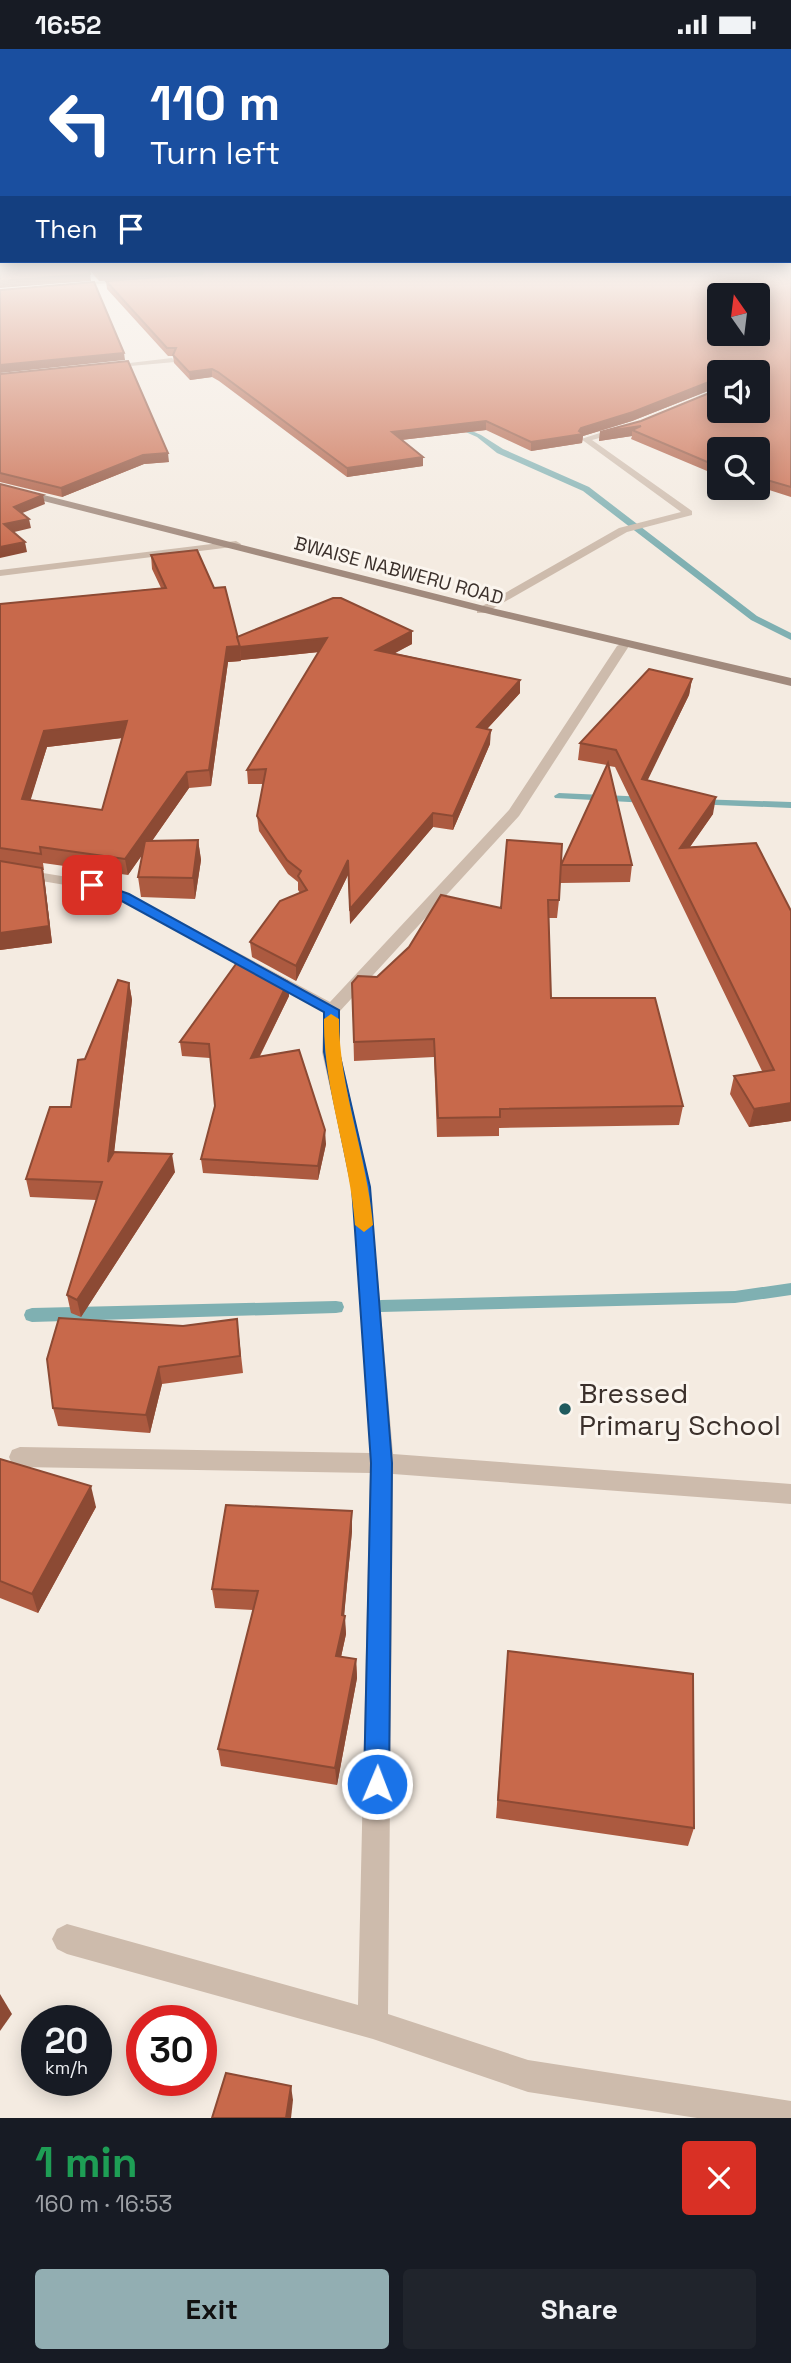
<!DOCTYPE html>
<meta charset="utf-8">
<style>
:root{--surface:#171b24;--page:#20242c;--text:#f1f3f6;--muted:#9ea1a6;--accent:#92aeb2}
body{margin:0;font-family:"Space Grotesk",sans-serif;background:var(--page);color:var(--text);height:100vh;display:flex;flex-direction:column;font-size:26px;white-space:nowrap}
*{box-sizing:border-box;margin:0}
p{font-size:23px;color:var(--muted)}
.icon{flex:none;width:38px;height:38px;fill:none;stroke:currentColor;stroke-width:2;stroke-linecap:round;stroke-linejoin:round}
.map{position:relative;height:2069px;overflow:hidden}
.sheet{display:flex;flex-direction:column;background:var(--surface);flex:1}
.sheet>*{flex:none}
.guide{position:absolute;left:0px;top:0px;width:791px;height:214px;box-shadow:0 4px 18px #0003;background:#1a4fa0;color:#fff;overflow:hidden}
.needle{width:46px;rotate:346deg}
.fabs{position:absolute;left:707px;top:234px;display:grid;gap:14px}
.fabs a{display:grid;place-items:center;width:63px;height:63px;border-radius:7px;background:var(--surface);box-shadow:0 4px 18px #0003;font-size:35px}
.speed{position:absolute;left:21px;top:1956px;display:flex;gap:14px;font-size:35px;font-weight:700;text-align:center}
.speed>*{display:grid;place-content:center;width:91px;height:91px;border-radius:50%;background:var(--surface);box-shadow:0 4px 18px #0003;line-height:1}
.speed small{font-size:18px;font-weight:400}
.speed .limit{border:10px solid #d22;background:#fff;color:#111}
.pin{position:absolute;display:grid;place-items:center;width:60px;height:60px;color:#fff;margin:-30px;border-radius:14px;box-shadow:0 4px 10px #0006}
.me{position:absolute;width:77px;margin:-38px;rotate:1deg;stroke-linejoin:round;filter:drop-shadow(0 0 5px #0008)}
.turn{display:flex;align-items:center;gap:24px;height:147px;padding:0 35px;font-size:32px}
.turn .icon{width:91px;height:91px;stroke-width:2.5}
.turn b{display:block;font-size:49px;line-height:60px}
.then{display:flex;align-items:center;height:66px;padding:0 35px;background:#0003;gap:14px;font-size:26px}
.round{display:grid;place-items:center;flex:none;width:74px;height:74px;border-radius:7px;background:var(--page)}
.headline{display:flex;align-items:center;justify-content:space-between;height:119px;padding:0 35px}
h1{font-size:42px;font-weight:700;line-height:52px;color:#1e9e55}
.button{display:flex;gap:14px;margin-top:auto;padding:14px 35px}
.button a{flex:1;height:80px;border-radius:7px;background:var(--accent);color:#111;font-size:28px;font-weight:700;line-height:80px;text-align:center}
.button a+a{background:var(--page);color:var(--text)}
.status{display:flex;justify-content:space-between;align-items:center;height:49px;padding:0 35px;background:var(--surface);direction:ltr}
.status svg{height:19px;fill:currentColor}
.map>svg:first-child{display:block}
</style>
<div class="status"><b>16:52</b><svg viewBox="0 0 49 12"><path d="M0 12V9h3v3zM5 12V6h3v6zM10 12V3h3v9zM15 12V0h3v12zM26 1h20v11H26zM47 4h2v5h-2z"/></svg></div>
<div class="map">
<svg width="791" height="2069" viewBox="0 0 791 2069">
<rect width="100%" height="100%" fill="#f4ebe1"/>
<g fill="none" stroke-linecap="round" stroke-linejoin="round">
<g fill="#7fb0b2" fill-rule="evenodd">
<path d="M 454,374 L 481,386 L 503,400 L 589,438 L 757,567 L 791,584 L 791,591 L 751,571 L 583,442 L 497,404 L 477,388 L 452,377 Z"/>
<path d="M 559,744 L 648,748 L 653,751 L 648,754 L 555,749 L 554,747 Z"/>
<path d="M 696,750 L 791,753 L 791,759 L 692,755 L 691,753 Z"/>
<path d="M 791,1234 L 791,1246 L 735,1254 L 381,1263 L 375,1262 L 373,1257 L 375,1252 L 381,1251 L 735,1242 Z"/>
<path d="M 336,1252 L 342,1253 L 344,1258 L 342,1263 L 336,1264 L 32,1273 L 26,1271 L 24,1266 L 26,1261 L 32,1259 Z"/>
</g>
<g fill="#cdbbac" fill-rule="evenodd">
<path d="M 129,230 L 131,233 L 70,237 L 73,235 Z"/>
<path d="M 172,309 L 175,313 L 108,319 L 104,317 Z"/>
<path d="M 622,377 L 625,382 L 592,391 L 692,462 L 692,466 L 627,483 L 485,564 L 477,564 L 477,560 L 619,479 L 681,463 L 581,390 Z"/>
<path d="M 236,492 L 241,495 L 240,497 L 0,527 L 0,521 Z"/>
<path d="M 623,594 L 629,597 L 519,767 L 340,962 L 340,1003 L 370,1138 L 393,1405 L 791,1435 L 791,1455 L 393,1425 L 388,1965 L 528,2011 L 791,2052 L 791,2069 L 697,2069 L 528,2043 L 373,1990 L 67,1905 L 57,1900 L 52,1890 L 57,1880 L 67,1875 L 358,1956 L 370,1424 L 20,1418 L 12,1415 L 9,1408 L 12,1401 L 20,1398 L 370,1404 L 352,1138 L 322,1003 L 324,963 L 119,851 L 89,840 L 0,825 L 0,817 L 92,832 L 129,845 L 330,953 L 509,761 L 617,597 Z"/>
</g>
<path fill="#a18a7d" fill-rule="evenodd" d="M 0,435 L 496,560 L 791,629 L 791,637 L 493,566 L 0,441 Z"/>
</g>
<g fill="#ac5a40" fill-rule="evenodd">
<path d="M 88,219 L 791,219 L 791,448 L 766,440 L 756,443 L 747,439 L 758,439 L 758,401 L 719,401 L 719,427 L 631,390 L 632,387 L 599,392 L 600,383 L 758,362 L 719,324 L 719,338 L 718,338 L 632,372 L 583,387 L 582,394 L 531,402 L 486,381 L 401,391 L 423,408 L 423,417 L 347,428 L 219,332 L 212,328 L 190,331 L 174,314 L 173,307 L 168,307 L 107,240 L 106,232 L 202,224 L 99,232 Z"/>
<path d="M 0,325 L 169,413 L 144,415 L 62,448 L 0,433 Z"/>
<path d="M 151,506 L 214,539 L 237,588 L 412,595 L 394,604 L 520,631 L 520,644 L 487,680 L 490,695 L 453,781 L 433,778 L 350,875 L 348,826 L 296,932 L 252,908 L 250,893 L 300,844 L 298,841 L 298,833 L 288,825 L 259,782 L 257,767 L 263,735 L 248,735 L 247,721 L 319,603 L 241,611 L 241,610 L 241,612 L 228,613 L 211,737 L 189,739 L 152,792 L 198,791 L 201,811 L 195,850 L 141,848 L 138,828 L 142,806 L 128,826 L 43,814 L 44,821 L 43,821 L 52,894 L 0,901 L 0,555 L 161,539 L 152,520 ZM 123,689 L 102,761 L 30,751 L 47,698 Z"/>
<path d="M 692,630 L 689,646 L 647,731 L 713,765 L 690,798 L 756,794 L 791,1072 L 749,1078 L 730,1045 L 734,1027 L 762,1022 L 615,718 L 609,717 L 632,816 L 630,833 L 560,834 L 561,816 L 607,716 L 578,711 L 580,694 Z"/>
<path d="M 507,791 L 559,851 L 557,869 L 549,869 L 551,949 L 683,1057 L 679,1076 L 499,1079 L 499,1087 L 437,1088 L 434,1008 L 354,1012 L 352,934 L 377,928 L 409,898 L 501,859 Z"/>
<path d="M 288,933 L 289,947 L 260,1007 L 326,1095 L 318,1131 L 203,1124 L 201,1110 L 215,1057 L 210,1009 L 182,1007 L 180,993 Z"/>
<path d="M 129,934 L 132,951 L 114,1103 L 175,1123 L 81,1268 L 71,1264 L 67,1246 L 96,1151 L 30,1148 L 26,1130 L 71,1058 L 85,1010 Z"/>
<path d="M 237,1270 L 243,1324 L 162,1335 L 150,1384 L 58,1377 L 53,1359 L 183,1277 Z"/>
<path d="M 0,1410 L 96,1458 L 38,1564 L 0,1549 Z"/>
<path d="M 352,1462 L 352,1482 L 344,1566 L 346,1585 L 341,1608 L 356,1610 L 357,1629 L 337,1736 L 221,1717 L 218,1700 L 253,1561 L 215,1559 L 212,1540 Z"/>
<path d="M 508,1602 L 694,1779 L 688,1797 L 496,1769 Z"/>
</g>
<g fill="#8c4a34">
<path d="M 172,219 L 205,219 L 206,224 L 99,232 L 98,224 Z"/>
<path d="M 90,225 L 91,232 L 0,239 L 0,232 Z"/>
<path d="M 124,304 L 125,311 L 0,324 L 0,316 Z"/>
<path d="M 212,320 L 212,328 L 190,331 L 189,323 Z"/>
<path d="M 719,329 L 718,338 L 632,372 L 583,387 L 582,394 L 531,402 L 531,393 L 581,379 Z"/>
<path d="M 486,372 L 486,381 L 392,392 L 392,383 Z"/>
<path d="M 641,377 L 632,381 L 632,387 L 599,392 L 600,383 Z"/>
<path d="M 168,404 L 169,413 L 144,415 L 62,448 L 61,439 L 143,406 Z"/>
<path d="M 423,408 L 423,417 L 347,428 L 347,419 Z"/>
<path d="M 767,431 L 766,440 L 756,443 L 757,439 L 758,439 L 758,434 Z"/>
<path d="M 43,446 L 45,455 L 15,467 L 14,458 Z"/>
<path d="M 29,470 L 31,479 L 6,485 L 4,475 Z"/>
<path d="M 25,493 L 27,503 L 0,509 L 0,498 Z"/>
<path d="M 412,582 L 412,595 L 377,614 L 376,601 Z"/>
<path d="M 327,589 L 328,602 L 241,611 L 240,598 Z"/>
<path d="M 240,597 L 241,612 L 228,613 L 211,737 L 209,721 L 227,598 Z"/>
<path d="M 692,630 L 689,646 L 640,747 L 642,730 Z"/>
<path d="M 520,631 L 520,644 L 476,692 L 477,678 Z"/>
<path d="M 127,672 L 129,688 L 47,698 L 26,766 L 22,750 L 44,682 Z"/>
<path d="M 491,681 L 490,695 L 453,781 L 453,767 Z"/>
<path d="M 187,723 L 189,739 L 128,826 L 125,810 Z"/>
<path d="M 716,748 L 713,765 L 677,816 L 680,799 Z"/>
<path d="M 433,764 L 433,778 L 350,875 L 350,860 Z"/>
<path d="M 198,791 L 201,811 L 195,850 L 193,829 Z"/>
<path d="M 348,811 L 348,826 L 296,932 L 296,917 Z"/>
<path d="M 42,819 L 45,835 L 52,894 L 0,901 L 0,884 Z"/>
<path d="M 288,933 L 289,947 L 252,1022 L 251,1009 Z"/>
<path d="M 129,934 L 132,951 L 111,1130 L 108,1113 Z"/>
<path d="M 791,1054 L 791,1072 L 749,1078 L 754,1060 Z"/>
<path d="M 325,1081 L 326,1095 L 318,1131 L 318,1117 Z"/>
<path d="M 172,1105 L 175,1123 L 81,1268 L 77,1251 Z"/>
<path d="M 159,1318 L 162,1335 L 150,1384 L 146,1366 Z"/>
<path d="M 91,1437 L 96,1458 L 38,1564 L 32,1545 Z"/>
<path d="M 352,1462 L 352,1482 L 344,1568 L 345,1567 L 346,1585 L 337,1626 L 336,1607 L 342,1566 Z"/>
<path d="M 356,1610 L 357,1629 L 337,1736 L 335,1719 Z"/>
<path d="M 0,1945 L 12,1965 L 0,1982 Z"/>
<path d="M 291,2037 L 293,2051 L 291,2069 L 286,2069 Z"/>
</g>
<g fill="#c8694b" stroke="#8c4a34" stroke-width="2" fill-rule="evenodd">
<path d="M 0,219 L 88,219 L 90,225 L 0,232 Z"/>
<path d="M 94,219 L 172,219 L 98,224 Z"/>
<path d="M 204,219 L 791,219 L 791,438 L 767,431 L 758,434 L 758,401 L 719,401 L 719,418 L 632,381 L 641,377 L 600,383 L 641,372 L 719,340 L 719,362 L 758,362 L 758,324 L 719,324 L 719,329 L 633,363 L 581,379 L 579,382 L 583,385 L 531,393 L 486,372 L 392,383 L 423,408 L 347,419 L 218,323 L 212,320 L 189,323 L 173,306 L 176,299 L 167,299 L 106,232 L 202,225 ZM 719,247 L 758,247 L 758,285 L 719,285 Z"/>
<path d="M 94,233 L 124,304 L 0,316 L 0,241 Z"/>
<path d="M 128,312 L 168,404 L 143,406 L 61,439 L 0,424 L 0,325 Z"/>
<path d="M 0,435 L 43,446 L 14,458 L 29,470 L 4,475 L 25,493 L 0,498 Z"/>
<path d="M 197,501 L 214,539 L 225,538 L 240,597 L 227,598 L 209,721 L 187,723 L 125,810 L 40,798 L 41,805 L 0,799 L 0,555 L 166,539 L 151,506 ZM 127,672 L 102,761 L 22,750 L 44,682 Z"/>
<path d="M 333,549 L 341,549 L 412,582 L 376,601 L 520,631 L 477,678 L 491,681 L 453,767 L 433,764 L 350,860 L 348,811 L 296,917 L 250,893 L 280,852 L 307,841 L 298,827 L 301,822 L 287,811 L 257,767 L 266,720 L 247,721 L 327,589 L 240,598 L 237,588 Z"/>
<path d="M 649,620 L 692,630 L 642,730 L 716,748 L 680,799 L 756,794 L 791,862 L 791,1054 L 754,1060 L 734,1027 L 774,1021 L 616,701 L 580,694 Z"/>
<path d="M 608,714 L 632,816 L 561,816 Z"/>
<path d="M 198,791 L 193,829 L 138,828 L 145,792 Z"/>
<path d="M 507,791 L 562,795 L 559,851 L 548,851 L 551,949 L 655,949 L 683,1057 L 500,1060 L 500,1068 L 438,1069 L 434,990 L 354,993 L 352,934 L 358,927 L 377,928 L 409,898 L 441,846 L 501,859 Z"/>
<path d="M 0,812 L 42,819 L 49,877 L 0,884 Z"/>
<path d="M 241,908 L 288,933 L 251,1009 L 299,1001 L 325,1081 L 318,1117 L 201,1110 L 215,1057 L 209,995 L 180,993 Z"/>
<path d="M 118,931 L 129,934 L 108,1113 L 114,1103 L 172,1105 L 77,1251 L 67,1246 L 102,1133 L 26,1130 L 50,1058 L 71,1058 L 78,1011 L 85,1010 Z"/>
<path d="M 59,1269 L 183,1277 L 237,1270 L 240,1307 L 159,1318 L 146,1366 L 53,1359 L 47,1310 Z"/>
<path d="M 0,1410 L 91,1437 L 32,1545 L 0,1532 Z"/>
<path d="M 226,1456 L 352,1462 L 342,1566 L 345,1567 L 336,1607 L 356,1610 L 335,1719 L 218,1700 L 258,1542 L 212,1540 Z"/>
<path d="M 508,1602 L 693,1625 L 694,1779 L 498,1751 Z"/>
<path d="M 226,2024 L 291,2037 L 286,2069 L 212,2069 Z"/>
</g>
<linearGradient id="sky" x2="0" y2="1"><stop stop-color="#7eb2d2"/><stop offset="0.43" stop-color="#faf6f2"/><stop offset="1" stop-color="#faf6f2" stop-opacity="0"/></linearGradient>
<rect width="791" height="509" fill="url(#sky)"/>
<path fill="#1a73e8" stroke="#114b97" stroke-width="2" d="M 92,832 L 129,845 L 339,961 L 339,1003 L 370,1138 L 392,1414 L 389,1735 L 385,1743 L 377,1747 L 368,1743 L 364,1735 L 371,1414 L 352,1138 L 324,1003 L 324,963 L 120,851 L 87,839 L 85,836 Z"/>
<path fill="#f59e0b" d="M 331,965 L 339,970 C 339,1040 367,1106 373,1176 L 364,1183 L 355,1176 C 350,1106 323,1040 324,970 Z"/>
<circle fill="#1f5a5e" stroke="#fbf5ee" stroke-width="2.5" cx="565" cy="1360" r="7"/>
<g text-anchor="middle" stroke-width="6" stroke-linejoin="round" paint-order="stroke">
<g font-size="19" fill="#3b302b" stroke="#fbf5ee">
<text transform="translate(399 521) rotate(15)" y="7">BWAISE NABWERU ROAD</text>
</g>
<g font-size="28" fill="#3b302b" stroke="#fbf5ee" text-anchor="start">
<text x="579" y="1354">Bressed<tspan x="579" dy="32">Primary School</tspan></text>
</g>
</g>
</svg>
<div class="fabs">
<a><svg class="needle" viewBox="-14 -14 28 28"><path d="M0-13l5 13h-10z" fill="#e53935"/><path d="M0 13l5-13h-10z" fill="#9ea1a6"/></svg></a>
<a><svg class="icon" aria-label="sound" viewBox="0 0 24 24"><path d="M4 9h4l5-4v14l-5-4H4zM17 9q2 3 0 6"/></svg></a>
<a><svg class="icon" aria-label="search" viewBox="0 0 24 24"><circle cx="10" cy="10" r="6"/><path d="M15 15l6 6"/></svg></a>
</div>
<div class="speed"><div>20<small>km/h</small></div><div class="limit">30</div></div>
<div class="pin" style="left:92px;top:836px;background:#d93025"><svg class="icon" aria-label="arrive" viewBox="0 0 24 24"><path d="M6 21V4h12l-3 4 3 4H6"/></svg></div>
<svg class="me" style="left:377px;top:1735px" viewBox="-20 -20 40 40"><circle r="17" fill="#1a73e8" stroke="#fff" stroke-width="3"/><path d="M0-11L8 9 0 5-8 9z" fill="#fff"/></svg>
<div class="guide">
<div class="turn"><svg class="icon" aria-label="left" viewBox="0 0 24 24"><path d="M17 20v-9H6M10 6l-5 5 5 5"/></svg><div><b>110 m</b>Turn left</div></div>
<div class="then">Then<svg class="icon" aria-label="arrive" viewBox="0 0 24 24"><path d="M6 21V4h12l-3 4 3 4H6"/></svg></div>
</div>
</div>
<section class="sheet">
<div class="headline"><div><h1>1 min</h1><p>160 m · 16:53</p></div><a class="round" style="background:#d93025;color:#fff"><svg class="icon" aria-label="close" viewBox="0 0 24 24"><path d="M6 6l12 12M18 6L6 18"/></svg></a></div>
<div class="button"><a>Exit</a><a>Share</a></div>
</section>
